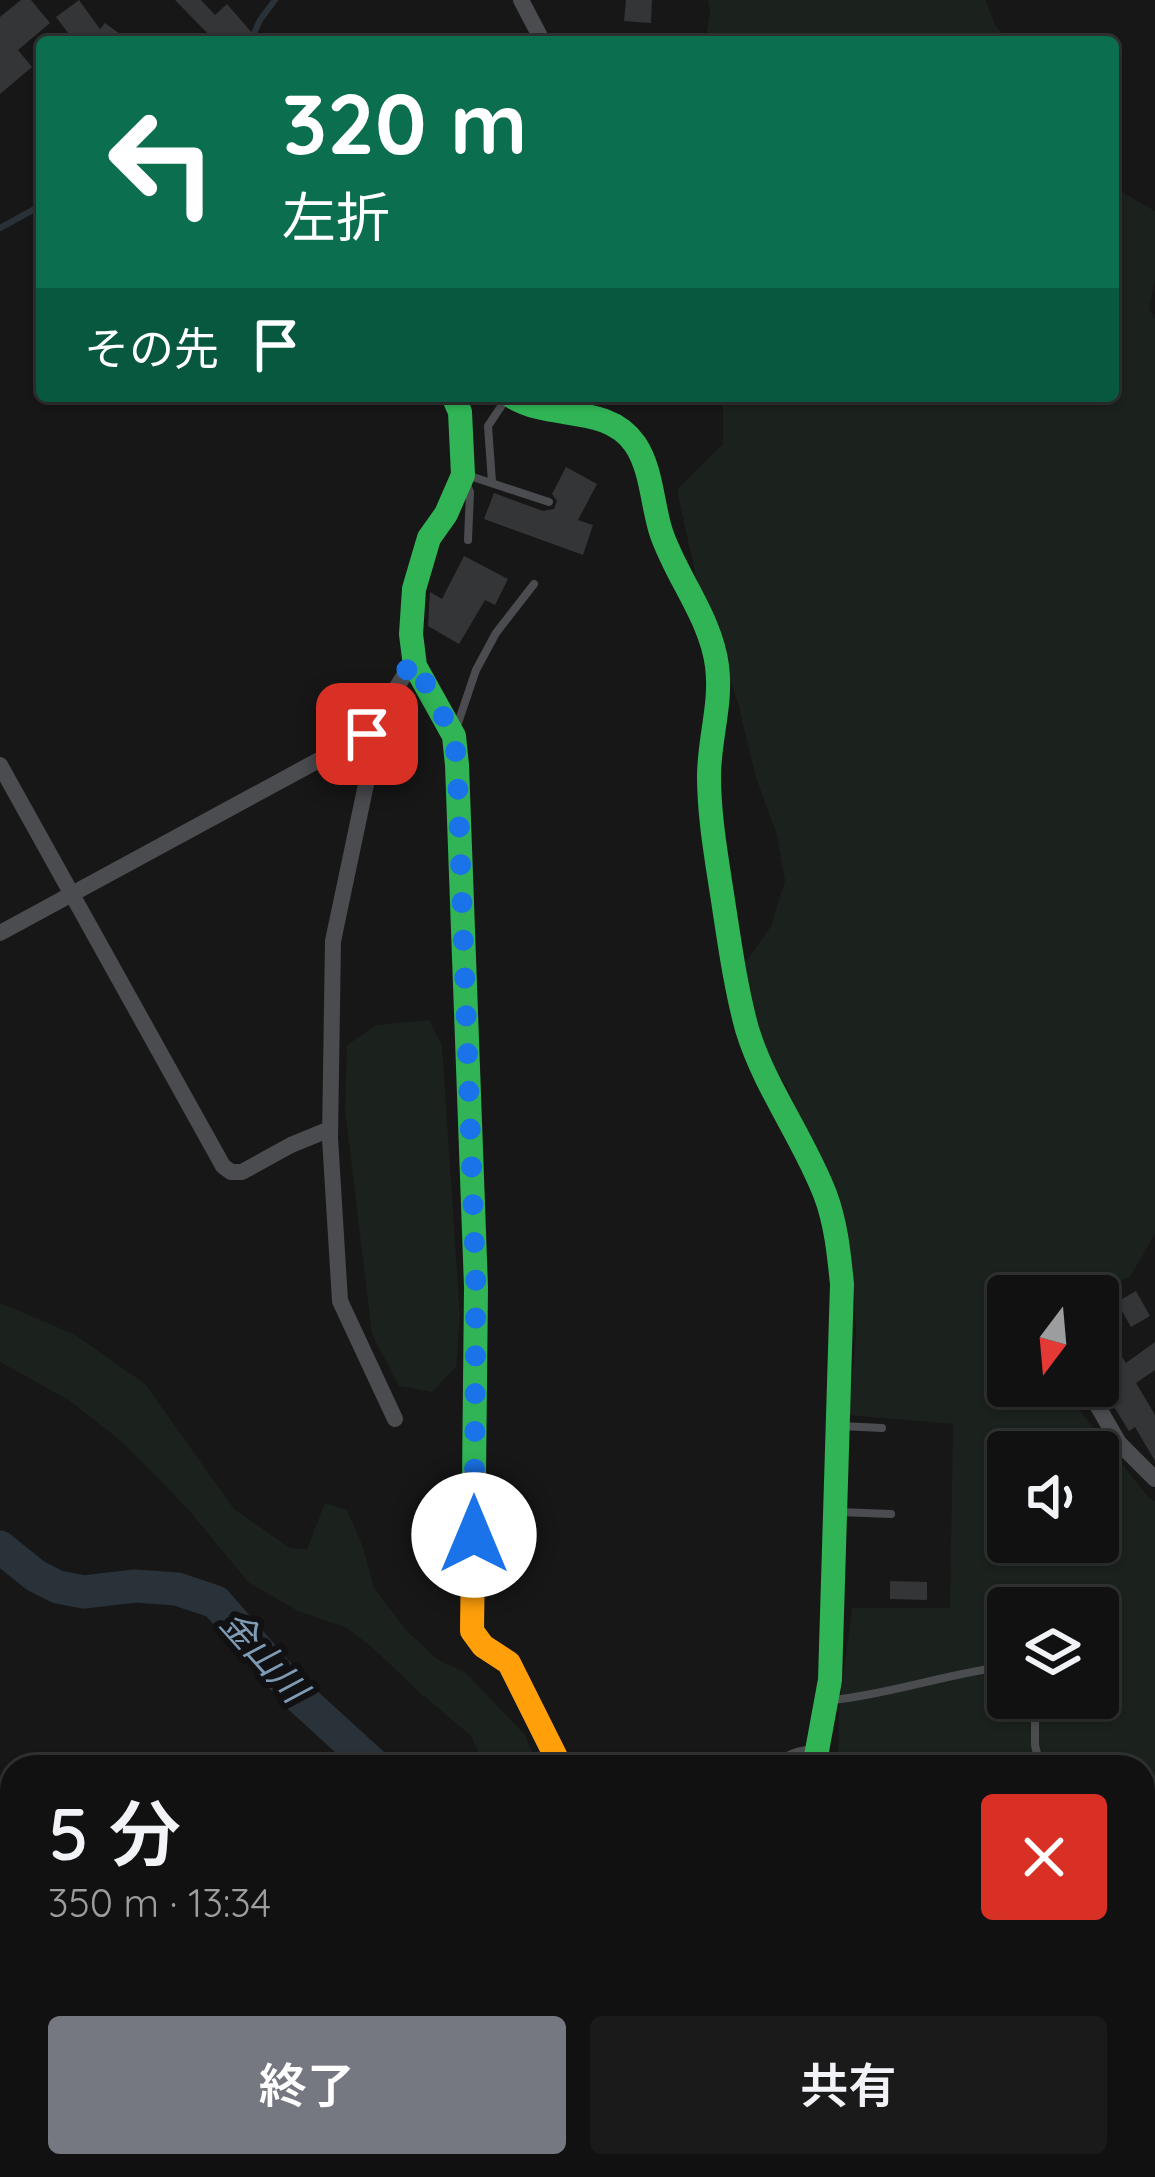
<!DOCTYPE html>
<html lang="ja">
<meta charset="utf-8">
<style>
:root{--surface:#111;--page:#1a1a1a;--text:#f1f3f6;--muted:#9c9d9f;--line:#303131;--accent:#757880}
body{margin:0;font-family:Quicksand,"Noto Sans JP",sans-serif;background:var(--page);color:var(--text);height:100vh;display:flex;flex-direction:column;font-size:45px;white-space:nowrap}
*{box-sizing:border-box;margin:0}
p{font-size:39px;color:var(--muted)}
.icon{flex:none;width:66px;height:66px;fill:none;stroke:currentColor;stroke-width:2;stroke-linecap:round;stroke-linejoin:round}
.map{position:relative;flex:1;overflow:hidden}
.sheet{position:absolute;left:0px;top:1755px;width:1155px;height:423px;display:flex;flex-direction:column;background:var(--surface);border-radius:36px 36px 0 0;box-shadow:0 3px 9px #0004,0 0 0 3px var(--line)}
.sheet>*{flex:none}
.hud{position:absolute;left:36px;top:36px;width:1083px;height:366px;border-radius:12px;box-shadow:0 3px 9px #0004,0 0 0 3px var(--line);background:#0b6e4f;color:#fff;overflow:hidden}
.needle{width:78px;rotate:196deg}
.fabs{position:absolute;left:987px;top:1275px;display:grid;gap:24px}
.fabs a{display:grid;place-items:center;width:132px;height:132px;border-radius:12px;background:var(--surface);box-shadow:0 3px 9px #0004,0 0 0 3px var(--line);font-size:60px}
.pin{position:absolute;display:grid;place-items:center;width:102px;height:102px;color:#fff;margin:-51px;border-radius:24px;box-shadow:0 6px 18px #0006}
.me{position:absolute;width:132px;margin:-66px;rotate:0deg;stroke-linejoin:round;filter:drop-shadow(0 0 9px #0008)}
.turn{display:flex;align-items:center;gap:42px;height:252px;padding:0 48px;font-size:54px}
.turn .icon{width:156px;height:156px;stroke-width:2.5}
.turn b{display:block;font-size:84px;line-height:102px}
.then{display:flex;align-items:center;height:114px;padding:0 48px;background:#0003;gap:24px;font-size:45px}
.round{display:grid;place-items:center;flex:none;width:126px;height:126px;border-radius:12px;background:var(--page)}
.head{display:flex;align-items:center;justify-content:space-between;height:204px;padding:0 48px}
h1{font-size:72px;font-weight:600;line-height:90px}
.cta{display:flex;gap:24px;margin-top:auto;padding:24px 48px}
.cta a{flex:1;height:138px;border-radius:12px;background:var(--accent);color:#fff;font-size:48px;font-weight:600;line-height:138px;text-align:center}
.cta a+a{background:var(--page);color:var(--text)}
.map>svg:first-child{display:block}
</style>
<div class="map">
<svg width="1155" height="2177" viewBox="0 0 1155 2177">
<rect width="100%" height="100%" fill="#171717"/>
<g fill="#1b211c" fill-rule="evenodd">
<path d="M 708,0 L 985,0 L 996,26 L 1009,42 L 705,42 L 710,12 Z"/>
<path d="M 1113,187 L 1155,211 L 1155,280 L 1149,309 L 1155,319 L 1155,1234 L 1130,1277 L 1089,1296 L 1008,1296 L 1008,1386 L 1060,1386 L 1149,1498 L 1155,1501 L 1155,1997 L 1143,1975 L 1143,1767 L 838,1767 L 839,1708 L 852,1608 L 950,1608 L 953,1424 L 849,1415 L 856,1334 L 853,1271 L 832,1199 L 787,1087 L 762,1047 L 733,980 L 771,926 L 785,881 L 777,835 L 756,778 L 738,703 L 698,586 L 677,490 L 723,444 L 723,396 L 1113,396 ZM 1008,1452 L 1098,1452 L 1098,1542 L 1008,1542 ZM 1008,1608 L 1098,1608 L 1098,1698 L 1008,1698 Z"/>
<path d="M 429,1020 L 442,1046 L 460,1316 L 456,1367 L 432,1392 L 399,1386 L 372,1334 L 345,1109 L 347,1045 L 377,1025 Z"/>
<path d="M 0,1303 L 74,1334 L 145,1384 L 234,1509 L 290,1548 L 307,1549 L 325,1503 L 347,1510 L 363,1547 L 374,1588 L 407,1631 L 437,1659 L 466,1673 L 525,1735 L 538,1767 L 485,1767 L 471,1736 L 419,1692 L 374,1649 L 347,1628 L 298,1611 L 249,1583 L 187,1508 L 121,1441 L 70,1401 L 0,1362 Z"/>
<path d="M 686,2166 L 784,2166 L 785,2177 L 694,2177 Z"/>
<path d="M 849,2166 L 992,2166 L 993,2177 L 848,2177 Z"/>
</g>
<g fill="none" stroke-linecap="round" stroke-linejoin="round">
<g stroke="#2a3239" stroke-width="6">
<path d="M 250,42 L 260,20 L 275,0"/>
<path d="M 0,228 L 42,205"/>
</g>
<g stroke="#2a3239" stroke-width="33">
<path d="M 0,1547 L 36,1576 L 58,1587 L 84,1592 L 135,1586 L 177,1589 L 216,1602 L 296,1694 L 376,1767"/>
<path d="M 554,2166 L 572,2177"/>
</g>
</g>
<g fill="#343537">
<path d="M 21,0 L 31,0 L 50,23 L 18,50 L 32,67 L 0,94 L 0,17 Z"/>
<path d="M 79,0 L 100,29 L 105,23 L 131,42 L 71,42 L 71,37 L 56,17 Z"/>
<path d="M 175,0 L 201,0 L 215,15 L 227,4 L 252,33 L 242,42 L 216,42 Z"/>
<path d="M 626,0 L 652,0 L 651,23 L 624,21 Z"/>
<path d="M 566,467 L 597,484 L 578,520 L 593,525 L 583,555 L 484,519 L 494,493 L 543,511 L 554,509 L 557,501 L 552,494 Z"/>
<path d="M 464,556 L 508,579 L 495,605 L 485,600 L 459,644 L 428,626 L 430,592 L 442,599 Z"/>
<path d="M 1136,1291 L 1150,1316 L 1131,1327 L 1117,1302 Z"/>
<path d="M 1155,1342 L 1155,1370 L 1136,1383 L 1155,1415 L 1155,1461 L 1135,1427 L 1129,1431 L 1098,1381 L 1098,1369 L 1120,1354 L 1126,1363 Z"/>
<path d="M 890,1581 L 927,1582 L 927,1600 L 890,1599 Z"/>
</g>
<g fill="none" stroke-linecap="round" stroke-linejoin="round">
<g stroke="#4b4c50" stroke-width="8">
<path d="M 470,476 L 549,502"/>
<path d="M 466,482 L 470,492 L 468,540"/>
<path d="M 492,482 L 488,426 L 508,396"/>
<path d="M 456,729 L 476,670 L 496,633 L 534,584"/>
<path d="M 842,1426 L 882,1428"/>
<path d="M 839,1512 L 891,1514"/>
<path d="M 1035,1698 L 1035,1745 L 1040,1767"/>
<path d="M 833,1700 C 892,1694 949,1673 1008,1666"/>
<path d="M 1143,2042 L 1155,2072"/>
</g>
<g stroke="#4b4c50" stroke-width="16">
<path d="M 521,0 L 543,42"/>
<path d="M 367,734 L 372,756 L 333,941 L 330,1138 L 340,1301 L 395,1419"/>
<path d="M 0,765 L 223,1166 L 231,1172 L 242,1172 L 291,1145 L 330,1129"/>
<path d="M 0,933 L 367,734 L 414,660"/>
<path d="M 1086,1386 L 1119,1443 L 1155,1479"/>
<path d="M 781,1767 C 788,1756 803,1754 816,1753"/>
<path d="M 0,1840 L 12,1851"/>
<path d="M 338,2166 L 349,2177"/>
<path d="M 385,2166 L 390,2177"/>
<path d="M 473,2166 L 491,2177"/>
<path d="M 1008,2166 L 1011,2177"/>
</g>
<g stroke="#30b455" stroke-width="24">
<path d="M 453,396 L 460,412 L 463,475 L 446,514 L 429,538 L 414,589 L 411,634 L 415,666 L 454,736 L 457,765 L 476,1287 L 474,1478"/>
<path d="M 511,396 C 549,421 607,403 635,444 C 652,469 652,504 661,532 C 676,577 711,618 717,666 C 722,703 709,739 709,776 C 709,815 716,855 722,894 C 729,939 735,985 747,1029 C 765,1088 803,1137 825,1194 C 836,1223 839,1254 842,1284 L 830,1680 L 814,1767"/>
<path d="M 0,1942 L 12,1923"/>
</g>
<path stroke="#ff9f0a" stroke-width="24" d="M 474,1478 L 472,1631 L 483,1646 L 509,1663 L 561,1767"/>
</g>
<g fill="none" stroke-linecap="round" stroke-linejoin="round">
<path stroke="#1a73e8" stroke-width="21" stroke-dasharray="0 37.8" d="M 367,734 L 413,660 L 454,736 L 457,765 L 476,1287 L 474,1535"/>
</g>
<g text-anchor="middle" stroke-width="12" stroke-linejoin="round" paint-order="stroke">
<g font-size="36" font-style="italic" fill="#7f9bb3" stroke="#111113">
<text transform="translate(264 1656) rotate(48)" y="13">金山川</text>
</g>
</g>
</svg>
<div class="fabs">
<a><svg class="needle" viewBox="-14 -14 28 28"><path d="M0-13l5 13h-10z" fill="#e53935"/><path d="M0 13l5-13h-10z" fill="#9c9d9f"/></svg></a>
<a><svg class="icon" aria-label="sound" viewBox="0 0 24 24"><path d="M4 9h4l5-4v14l-5-4H4zM17 9q2 3 0 6"/></svg></a>
<a><svg class="icon" aria-label="layers" viewBox="0 0 24 24"><path d="M12 4l9 5-9 5-9-5zM3 14l9 5 9-5"/></svg></a>
</div>
<div class="pin" style="left:367px;top:734px;background:#d93025"><svg class="icon" aria-label="arrive" viewBox="0 0 24 24"><path d="M6 21V4h12l-3 4 3 4H6"/></svg></div>
<svg class="me" style="left:474px;top:1535px" viewBox="-20 -20 40 40"><circle r="19" fill="#fff"/><path d="M0-13L10 11 0 6-10 11z" fill="#1a73e8"/></svg>
<div class="hud">
<div class="turn"><svg class="icon" aria-label="left" viewBox="0 0 24 24"><path d="M17 20v-9H6M10 6l-5 5 5 5"/></svg><div><b>320 m</b>左折</div></div>
<div class="then">その先<svg class="icon" aria-label="arrive" viewBox="0 0 24 24"><path d="M6 21V4h12l-3 4 3 4H6"/></svg></div>
</div>
<section class="sheet">
<div class="head"><div><h1>5 分</h1><p>350 m · 13:34</p></div><a class="round" style="background:#d93025;color:#fff"><svg class="icon" aria-label="close" viewBox="0 0 24 24"><path d="M6 6l12 12M18 6L6 18"/></svg></a></div>
<div class="cta"><a>終了</a><a>共有</a></div>
</section>
</div>
